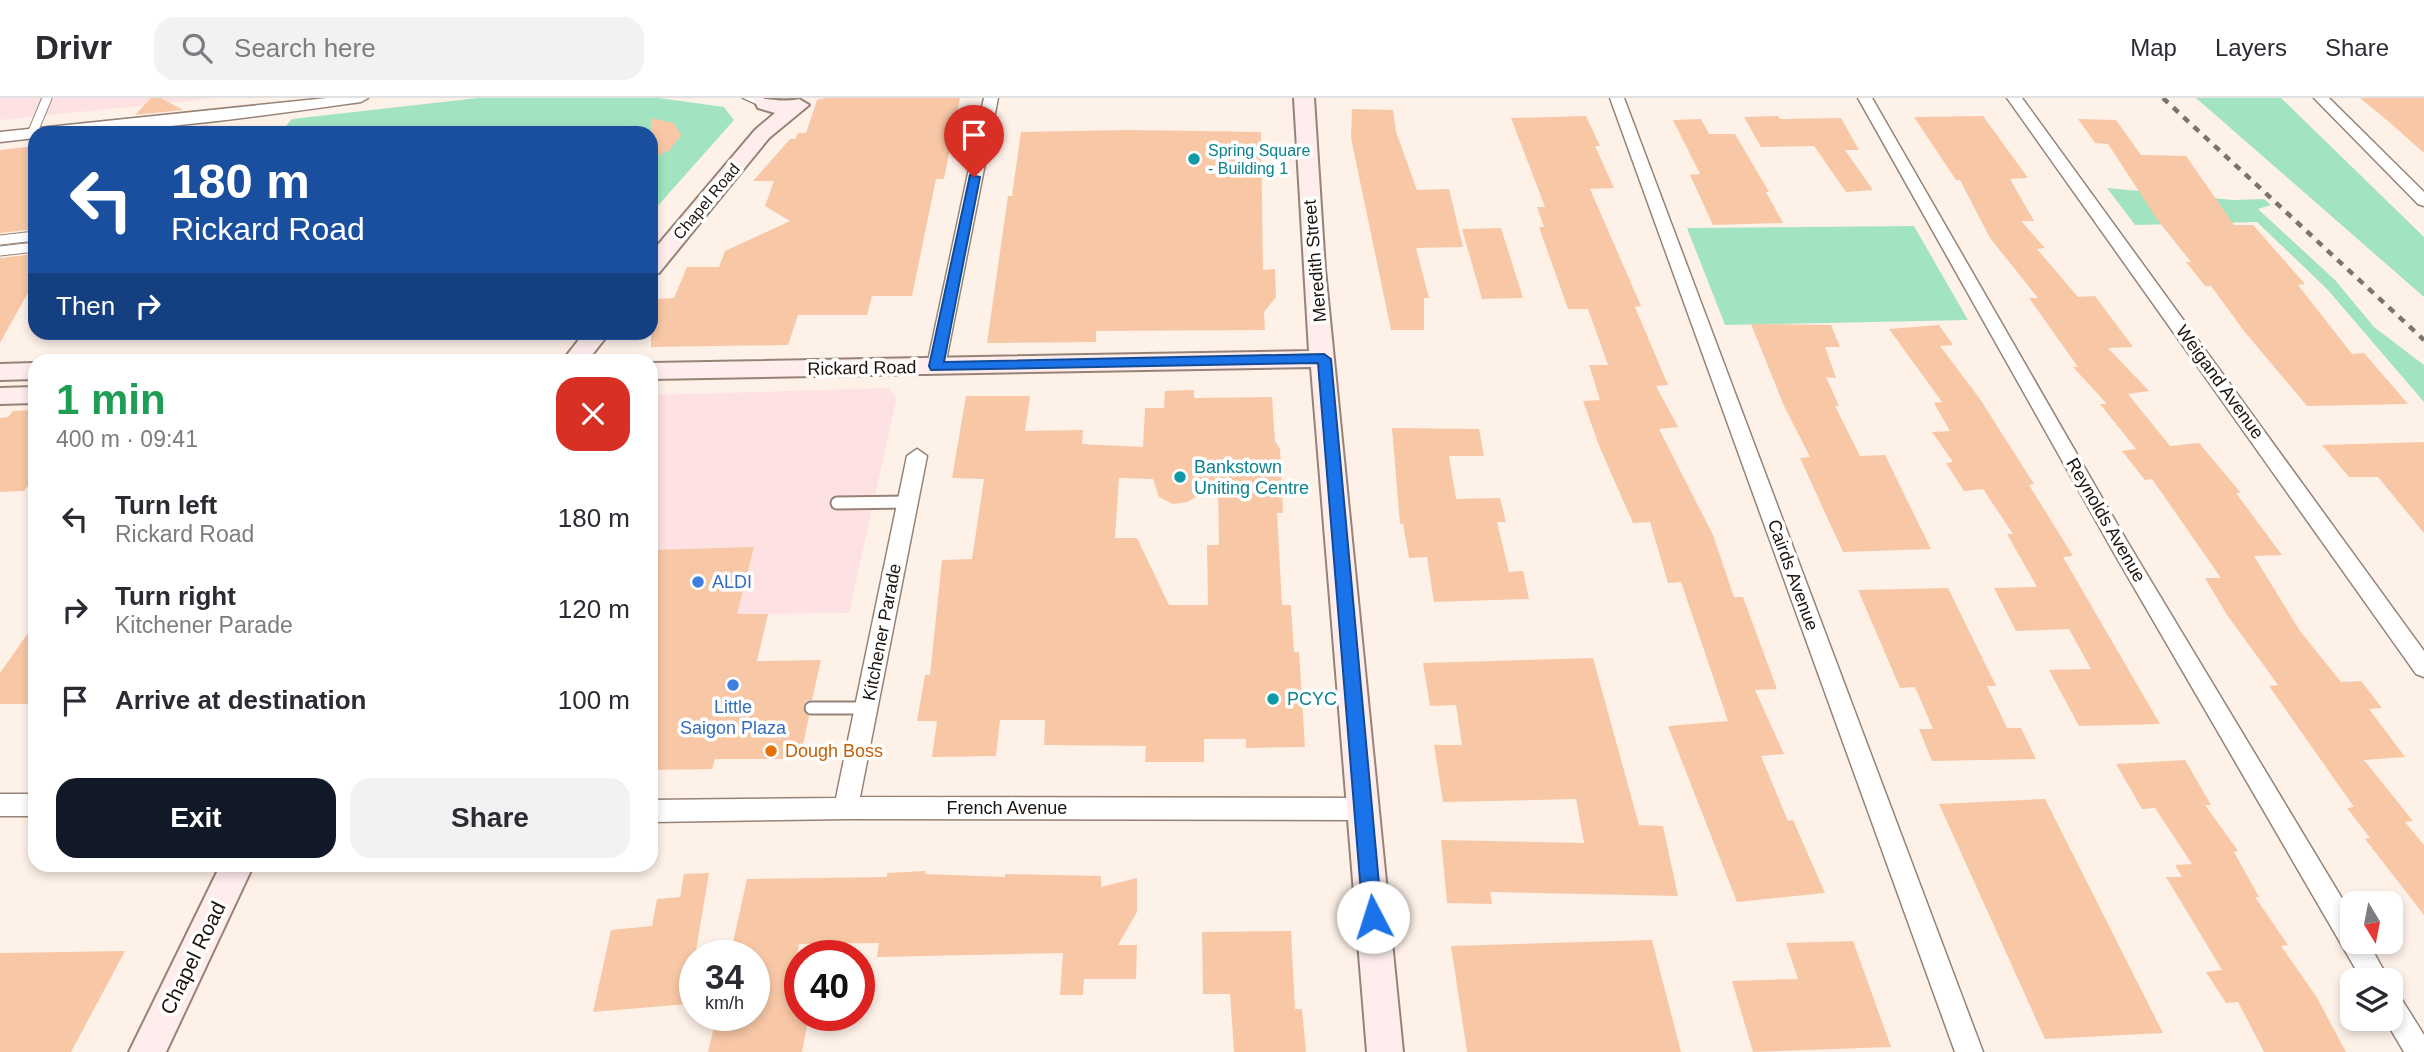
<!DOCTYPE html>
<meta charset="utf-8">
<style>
:root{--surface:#fff;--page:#f2f2f3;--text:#2b2b33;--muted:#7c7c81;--line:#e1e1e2;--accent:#111827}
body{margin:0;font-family:Helvetica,sans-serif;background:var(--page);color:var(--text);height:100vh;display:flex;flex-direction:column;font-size:26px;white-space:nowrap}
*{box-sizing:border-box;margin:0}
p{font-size:23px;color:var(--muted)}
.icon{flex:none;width:38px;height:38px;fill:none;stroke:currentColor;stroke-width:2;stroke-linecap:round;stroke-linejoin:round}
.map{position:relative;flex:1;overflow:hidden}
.sheet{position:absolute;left:28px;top:256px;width:630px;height:518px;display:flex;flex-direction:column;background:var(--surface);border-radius:21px;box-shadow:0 4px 10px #0003}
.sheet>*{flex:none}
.banner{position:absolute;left:28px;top:28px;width:630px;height:214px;border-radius:21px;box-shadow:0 4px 10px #0003;background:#1a4fa0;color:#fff;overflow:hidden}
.needle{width:46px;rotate:170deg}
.fabs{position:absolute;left:2340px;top:793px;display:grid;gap:14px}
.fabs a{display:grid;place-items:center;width:63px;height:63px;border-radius:14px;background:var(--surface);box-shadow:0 4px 10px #0003;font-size:35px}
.speed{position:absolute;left:679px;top:842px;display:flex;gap:14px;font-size:35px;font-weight:700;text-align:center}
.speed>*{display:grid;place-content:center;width:91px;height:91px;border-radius:50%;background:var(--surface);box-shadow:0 4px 10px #0003;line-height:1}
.speed small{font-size:18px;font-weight:400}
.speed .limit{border:10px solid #d22;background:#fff;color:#111}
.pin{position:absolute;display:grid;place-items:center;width:60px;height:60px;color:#fff;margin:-72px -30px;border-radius:50% 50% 50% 0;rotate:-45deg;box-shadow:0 0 7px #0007}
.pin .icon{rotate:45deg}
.me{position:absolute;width:77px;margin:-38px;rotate:355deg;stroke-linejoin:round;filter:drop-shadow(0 0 5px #0008)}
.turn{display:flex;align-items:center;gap:24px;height:147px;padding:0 28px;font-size:32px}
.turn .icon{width:91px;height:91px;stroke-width:2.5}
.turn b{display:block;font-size:49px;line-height:60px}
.then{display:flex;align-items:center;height:66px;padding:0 28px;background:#0003;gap:14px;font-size:26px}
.round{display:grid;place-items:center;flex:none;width:74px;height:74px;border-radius:21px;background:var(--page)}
.summary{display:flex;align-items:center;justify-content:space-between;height:119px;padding:0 28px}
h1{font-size:42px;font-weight:600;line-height:52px;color:#1e9e55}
.button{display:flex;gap:14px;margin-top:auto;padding:14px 28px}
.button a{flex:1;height:80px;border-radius:21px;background:var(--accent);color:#fff;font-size:28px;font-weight:600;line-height:80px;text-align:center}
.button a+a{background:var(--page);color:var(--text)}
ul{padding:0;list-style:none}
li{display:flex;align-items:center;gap:21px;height:91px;padding:0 28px}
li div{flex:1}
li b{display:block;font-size:26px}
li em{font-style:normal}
header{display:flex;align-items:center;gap:42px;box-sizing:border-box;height:98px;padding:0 35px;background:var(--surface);border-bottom:2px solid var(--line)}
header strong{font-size:33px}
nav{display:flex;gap:38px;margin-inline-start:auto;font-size:24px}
.search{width:490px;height:63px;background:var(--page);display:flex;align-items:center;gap:18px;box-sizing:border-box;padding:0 24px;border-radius:21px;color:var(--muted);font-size:26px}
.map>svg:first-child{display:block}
</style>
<header>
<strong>Drivr</strong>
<div class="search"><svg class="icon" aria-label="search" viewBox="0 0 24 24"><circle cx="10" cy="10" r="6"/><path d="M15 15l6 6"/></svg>Search here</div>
<nav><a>Map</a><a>Layers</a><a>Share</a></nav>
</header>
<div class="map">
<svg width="2424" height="954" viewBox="0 0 2424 954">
<rect width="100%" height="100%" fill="#fef1e8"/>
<g fill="#fee2e3">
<path d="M 0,0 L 218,0 L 0,22 Z"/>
<path d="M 888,290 L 897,299 L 849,515 L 651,517 L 651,297 Z"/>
</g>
<g fill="#a2e4c2">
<path d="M 478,0 L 659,0 L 724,9 L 734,22 L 655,111 L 651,111 L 651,35 L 280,35 L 292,21 Z"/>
<path d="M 2196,0 L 2281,0 L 2424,139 L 2424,199 Z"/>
<path d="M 2107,90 L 2233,102 L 2264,101 L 2271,107 L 2258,111 L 2335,182 L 2374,229 L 2424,267 L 2424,304 L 2327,191 L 2257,124 L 2135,127 Z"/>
<path d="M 1914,128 L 1968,222 L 1725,227 L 1687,130 Z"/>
</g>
<g fill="#f8c8a6" fill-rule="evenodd">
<path d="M 151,0 L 161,0 L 183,12 L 135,17 Z"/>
<path d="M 825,0 L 960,0 L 944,81 L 936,81 L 912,198 L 872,198 L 867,217 L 798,217 L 788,247 L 651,249 L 651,218 L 658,201 L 674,200 L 687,169 L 719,169 L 725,153 L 790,123 L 765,108 L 774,83 L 753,83 L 790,41 L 795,41 L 798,35 L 806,35 L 817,2 Z"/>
<path d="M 2360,0 L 2424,0 L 2424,55 L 2388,23 Z"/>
<path d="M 1352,11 L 1393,12 L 1396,34 L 1417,92 L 1449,91 L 1463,149 L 1416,150 L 1429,200 L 1424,200 L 1424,232 L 1391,232 L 1351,40 Z"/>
<path d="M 1586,18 L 1600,48 L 1595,48 L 1614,90 L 1590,91 L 1641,208 L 1635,209 L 1668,287 L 1656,288 L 1678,329 L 1659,331 L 1713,437 L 1734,499 L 1743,499 L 1777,591 L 1755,592 L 1784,656 L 1761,658 L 1788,723 L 1793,722 L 1825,795 L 1737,804 L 1668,628 L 1728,623 L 1681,484 L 1668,485 L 1650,424 L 1633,425 L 1600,350 L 1583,303 L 1600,302 L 1589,267 L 1608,267 L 1588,211 L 1568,211 L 1539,129 L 1544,129 L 1537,109 L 1545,109 L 1511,20 Z"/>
<path d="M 1778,18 L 1780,21 L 1841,20 L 1859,52 L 1845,52 L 1873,92 L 1846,94 L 1814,48 L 1761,49 L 1744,19 Z"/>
<path d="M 1983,18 L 2028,80 L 2010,81 L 2034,123 L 2021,123 L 2045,150 L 2037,151 L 2078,199 L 2095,198 L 2133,249 L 2108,250 L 2149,293 L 2128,296 L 2170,348 L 2199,345 L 2241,395 L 2236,395 L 2282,457 L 2254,458 L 2300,533 L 2341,584 L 2361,583 L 2382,610 L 2369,611 L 2405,659 L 2364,662 L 2413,723 L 2405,724 L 2424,747 L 2424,817 L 2365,741 L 2370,740 L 2347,710 L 2354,709 L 2269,588 L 2278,587 L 2227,517 L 2205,480 L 2221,480 L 2152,381 L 2145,382 L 2122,353 L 2136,351 L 2100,306 L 2107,306 L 2073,269 L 2078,269 L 2029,200 L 2038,200 L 1990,140 L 1960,82 L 1956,82 L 1914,19 Z"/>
<path d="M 651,20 L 674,25 L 681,37 L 670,52 L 651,61 Z"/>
<path d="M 1701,21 L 1709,36 L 1735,36 L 1769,94 L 1766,94 L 1783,125 L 1713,127 L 1690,77 L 1700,76 L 1673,22 Z"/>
<path d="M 2078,21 L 2116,22 L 2141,57 L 2186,58 L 2234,127 L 2253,127 L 2305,186 L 2298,187 L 2352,256 L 2364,255 L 2408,306 L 2307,308 L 2244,233 L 2211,188 L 2205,188 L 2186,164 L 2191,164 L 2159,124 L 2108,46 L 2095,45 Z"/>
<path d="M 208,27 L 223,35 L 118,35 L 158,32 Z"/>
<path d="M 1129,32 L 1261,34 L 1263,172 L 1275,171 L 1276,199 L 1264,214 L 1265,232 L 1096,233 L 1096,244 L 987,245 L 1008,98 L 1012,98 L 1021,34 Z"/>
<path d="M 35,48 L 35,131 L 0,135 L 0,52 Z"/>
<path d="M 1501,130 L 1523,200 L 1482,201 L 1462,131 Z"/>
<path d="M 35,156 L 35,182 L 0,245 L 0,160 Z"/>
<path d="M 1751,226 L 1831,227 L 1840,249 L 1825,249 L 1836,280 L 1826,279 L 1839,308 L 1835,308 L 1860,358 L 1885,357 L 1931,451 L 1843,454 L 1800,360 L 1810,359 L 1784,308 Z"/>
<path d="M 1939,227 L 1953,247 L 1940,248 L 1980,301 L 2034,386 L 2029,387 L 2073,458 L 2063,459 L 2160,626 L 2079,628 L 2049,572 L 2091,571 L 2069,531 L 2016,533 L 1994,490 L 2037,489 L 2007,436 L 2013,436 L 1983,391 L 1964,393 L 1946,365 L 1953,364 L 1932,334 L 1950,333 L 1934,305 L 1942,304 L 1889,231 Z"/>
<path d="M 1194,292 L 1194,300 L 1272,299 L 1275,343 L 1280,351 L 1283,415 L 1277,415 L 1282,507 L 1291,507 L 1294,554 L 1299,554 L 1305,649 L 1246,650 L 1246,641 L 1204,641 L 1204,664 L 1145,664 L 1146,648 L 1044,647 L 1045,622 L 1000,622 L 996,658 L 932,659 L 937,623 L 917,623 L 925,577 L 930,577 L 942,462 L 972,461 L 984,381 L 952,380 L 966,298 L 1030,298 L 1025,333 L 1083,332 L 1082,346 L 1143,349 L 1145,310 L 1164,310 L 1165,293 ZM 1119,380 L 1153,381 L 1159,399 L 1173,406 L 1187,404 L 1218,387 L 1219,447 L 1207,447 L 1208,507 L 1169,507 L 1137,440 L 1115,440 Z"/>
<path d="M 35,312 L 35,378 L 24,393 L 0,394 L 0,320 L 8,319 L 13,313 Z"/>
<path d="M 1392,330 L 1479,331 L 1484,358 L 1449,358 L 1456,401 L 1500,400 L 1506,424 L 1497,424 L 1509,474 L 1523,473 L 1529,501 L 1434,504 L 1427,459 L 1409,460 L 1403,426 L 1400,426 Z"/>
<path d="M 2424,344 L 2424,435 L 2378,379 L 2349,379 L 2322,347 Z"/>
<path d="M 754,449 L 737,516 L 768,516 L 757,563 L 821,562 L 812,602 L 806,603 L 803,609 L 809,618 L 800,661 L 715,661 L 712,671 L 651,672 L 651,452 Z"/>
<path d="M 1948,490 L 1996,588 L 1987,588 L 2007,630 L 2021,630 L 2036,661 L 1932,663 L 1919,631 L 1933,631 L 1915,589 L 1900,590 L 1858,492 Z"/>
<path d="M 35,525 L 35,606 L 0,606 L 0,575 Z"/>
<path d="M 1593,560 L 1639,727 L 1663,728 L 1678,798 L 1490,794 L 1492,806 L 1447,805 L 1441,742 L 1584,745 L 1576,701 L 1443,704 L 1434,647 L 1462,647 L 1456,607 L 1430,608 L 1423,565 Z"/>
<path d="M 2185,662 L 2211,707 L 2205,707 L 2238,753 L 2234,754 L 2259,799 L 2255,799 L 2288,847 L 2281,848 L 2316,898 L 2346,954 L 2264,954 L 2238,904 L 2226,905 L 2206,874 L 2222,872 L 2166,779 L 2182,779 L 2175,767 L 2192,766 L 2155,710 L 2142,711 L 2116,666 Z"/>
<path d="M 2045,701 L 2163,935 L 2045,941 L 1939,706 Z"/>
<path d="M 925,773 L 925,776 L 1005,779 L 1005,776 L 1101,778 L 1101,789 L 1137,780 L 1137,814 L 1118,847 L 1137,847 L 1136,881 L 1084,881 L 1083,897 L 1060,897 L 1063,855 L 877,859 L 879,845 L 799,846 L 789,902 L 800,901 L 800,917 L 809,917 L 802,954 L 708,954 L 717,917 L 754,917 L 754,858 L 730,858 L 747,781 L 887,779 L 887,775 Z"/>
<path d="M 709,775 L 687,906 L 593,914 L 611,832 L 652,828 L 657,801 L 680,799 L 684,776 Z"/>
<path d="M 1291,833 L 1295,911 L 1302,911 L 1306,954 L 1234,954 L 1230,896 L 1203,896 L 1202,834 Z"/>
<path d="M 1652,842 L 1681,954 L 1467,954 L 1451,848 Z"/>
<path d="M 1853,843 L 1891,949 L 1753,954 L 1732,883 L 1798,881 L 1786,845 Z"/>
<path d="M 125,853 L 71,954 L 0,954 L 0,855 Z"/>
</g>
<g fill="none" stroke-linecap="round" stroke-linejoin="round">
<g stroke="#978376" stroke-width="11">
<g id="lane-far1">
<path d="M 32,36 L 47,0"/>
<path d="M 0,142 L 35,138"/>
<path d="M 0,153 L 35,149"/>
<path d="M 837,405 L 908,404"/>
</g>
</g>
<g stroke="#978376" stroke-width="15">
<g id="lane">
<path d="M 837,405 L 908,404"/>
<path d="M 811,610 L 867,610"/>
</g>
</g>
<g stroke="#978376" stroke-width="3">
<g id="street">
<path d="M 327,0 L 368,0 L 361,4 C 253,19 144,35 35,35 L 35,40 L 0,44 L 0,34 Z"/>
<path d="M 743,0 L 763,0 L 770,5 L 763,9 Z"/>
<path d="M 984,0 L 998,0 L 945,268 L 936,274 L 927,268 Z"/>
<path d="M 1610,0 L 1624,0 L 1983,954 L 1955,954 Z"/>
<path d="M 1858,0 L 1872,0 L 2128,445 L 2352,817 L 2352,844 L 2368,844 L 2389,882 L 2362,882 L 2114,455 Z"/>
<path d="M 2007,0 L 2022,0 L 2424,553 L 2424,579 L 2416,576 Z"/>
<path d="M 2314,0 L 2329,0 L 2424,94 L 2424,108 L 2418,106 Z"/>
<path d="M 917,351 L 927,358 L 860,699 L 1362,700 L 1371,704 L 1374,711 L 1371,718 L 1362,722 L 846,721 L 651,724 L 651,702 L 836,700 L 907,358 Z"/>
<rect x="0" y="696" width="35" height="22"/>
<path d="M 2390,893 L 2399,897 L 2424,937 L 2424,954 L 2404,954 L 2384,920 L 2390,920 Z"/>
</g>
</g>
<g stroke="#978376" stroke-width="4">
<g id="secondary">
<path d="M 753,0 C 771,0 781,5 799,1 L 809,7 L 769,40 L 659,175 L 651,177 L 651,155 L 755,32 L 775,15 L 758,10 Z"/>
<path d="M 1294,0 L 1314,0 L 1325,171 L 1403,954 L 1367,954 L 1311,269 L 651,281 L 651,265 L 1309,253 Z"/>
<path d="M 585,234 L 610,234 L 588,262 L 563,262 Z"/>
<path d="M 35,265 L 35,281 L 0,282 L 0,266 Z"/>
<path d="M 35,289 L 35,305 L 0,306 L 0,290 Z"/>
<path d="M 221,766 L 254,766 L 166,954 L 129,954 Z"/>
</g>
</g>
<use href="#lane-far1" stroke="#fff" stroke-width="9"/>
<use href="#lane" stroke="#fff" stroke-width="11"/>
<use href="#street" fill="#fff" fill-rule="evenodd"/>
<use href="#secondary" fill="#ffedee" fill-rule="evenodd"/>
<path stroke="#7c736c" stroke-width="4.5" stroke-dasharray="7 7" stroke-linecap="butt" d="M 2163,0 L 2424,242"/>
</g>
<path fill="#1a73e8" stroke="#114b97" stroke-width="2" d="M 970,77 L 980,79 L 944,264 L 1324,256 L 1331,261 L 1382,819 L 1379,826 L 1373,828 L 1366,826 L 1363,819 L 1318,265 L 931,272 L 929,268 Z"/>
<g fill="#0f9aa8" stroke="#fff" stroke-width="2.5">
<circle cx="1194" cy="61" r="7"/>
<circle cx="1180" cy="379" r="7"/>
<circle cx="1273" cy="601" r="7"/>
</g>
<g fill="#3f7fe0" stroke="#fff" stroke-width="2.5">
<circle cx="698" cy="484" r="7"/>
<circle cx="733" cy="587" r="7"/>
</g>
<circle fill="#e8710a" stroke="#fff" stroke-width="2.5" cx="771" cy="653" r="7"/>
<g text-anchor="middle" stroke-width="7" stroke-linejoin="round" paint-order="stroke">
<g font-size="16" fill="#0d838f" stroke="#fff" text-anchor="start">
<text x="1208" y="58">Spring Square<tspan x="1208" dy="18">- Building 1</tspan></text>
</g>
<g font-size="16" fill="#1b140f" stroke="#fff">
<text transform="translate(706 103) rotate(-50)" y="6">Chapel Road</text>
</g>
<g font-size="18" fill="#1b140f" stroke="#fff">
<text transform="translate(1315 163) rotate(-95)" y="6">Meredith Street</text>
<text transform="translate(862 270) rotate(-1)" y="6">Rickard Road</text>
<text transform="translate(2220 284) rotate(54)" y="6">Weigand Avenue</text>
<text transform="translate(2106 422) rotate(60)" y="6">Reynolds Avenue</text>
<text transform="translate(1793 477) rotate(70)" y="6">Cairds Avenue</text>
<text transform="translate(882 534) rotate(-79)" y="6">Kitchener Parade</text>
<text x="1007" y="716">French Avenue</text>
</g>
<g font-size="18" fill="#0d838f" stroke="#fff" text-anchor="start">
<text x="1194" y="375">Bankstown<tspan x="1194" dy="21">Uniting Centre</tspan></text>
<text x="1287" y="607">PCYC</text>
</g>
<g font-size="18" fill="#366cbe" stroke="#fff" text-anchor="start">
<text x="712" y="490">ALDI</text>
<text x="733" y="615" text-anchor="middle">Little<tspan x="733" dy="21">Saigon Plaza</tspan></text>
</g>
<g font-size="18" fill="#c56008" stroke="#fff" text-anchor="start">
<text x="785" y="659">Dough Boss</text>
</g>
<g font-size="21" fill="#1b140f" stroke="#fff">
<text transform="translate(193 860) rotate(-64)" y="7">Chapel Road</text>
</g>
</g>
</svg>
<div class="fabs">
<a><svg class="needle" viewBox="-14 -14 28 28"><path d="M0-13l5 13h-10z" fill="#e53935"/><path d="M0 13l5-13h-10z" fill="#7c7c81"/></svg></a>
<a><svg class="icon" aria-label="layers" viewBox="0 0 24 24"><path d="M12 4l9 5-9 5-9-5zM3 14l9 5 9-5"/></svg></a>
</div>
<div class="speed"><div>34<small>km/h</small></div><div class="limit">40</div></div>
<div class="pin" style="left:974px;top:79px;background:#d93025"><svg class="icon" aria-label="arrive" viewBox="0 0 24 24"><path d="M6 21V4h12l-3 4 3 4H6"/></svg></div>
<svg class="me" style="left:1373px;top:819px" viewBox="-20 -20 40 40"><circle r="19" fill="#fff"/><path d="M0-13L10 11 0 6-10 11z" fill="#1a73e8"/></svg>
<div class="banner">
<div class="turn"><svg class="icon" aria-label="left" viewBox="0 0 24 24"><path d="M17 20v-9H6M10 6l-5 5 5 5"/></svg><div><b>180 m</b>Rickard Road</div></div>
<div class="then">Then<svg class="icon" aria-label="right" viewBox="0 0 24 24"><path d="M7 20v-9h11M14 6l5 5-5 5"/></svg></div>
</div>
<section class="sheet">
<div class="summary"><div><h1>1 min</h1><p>400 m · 09:41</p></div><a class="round" style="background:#d93025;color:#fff"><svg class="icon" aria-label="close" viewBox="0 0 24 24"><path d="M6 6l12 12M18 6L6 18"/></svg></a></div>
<ul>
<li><svg class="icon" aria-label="left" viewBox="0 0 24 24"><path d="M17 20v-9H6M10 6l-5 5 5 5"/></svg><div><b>Turn left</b><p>Rickard Road</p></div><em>180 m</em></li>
<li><svg class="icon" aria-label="right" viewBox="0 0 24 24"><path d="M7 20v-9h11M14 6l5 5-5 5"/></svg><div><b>Turn right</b><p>Kitchener Parade</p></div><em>120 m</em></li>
<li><svg class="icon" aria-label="arrive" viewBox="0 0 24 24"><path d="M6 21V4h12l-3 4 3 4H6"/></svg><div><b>Arrive at destination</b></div><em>100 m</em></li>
</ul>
<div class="button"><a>Exit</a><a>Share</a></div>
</section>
</div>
